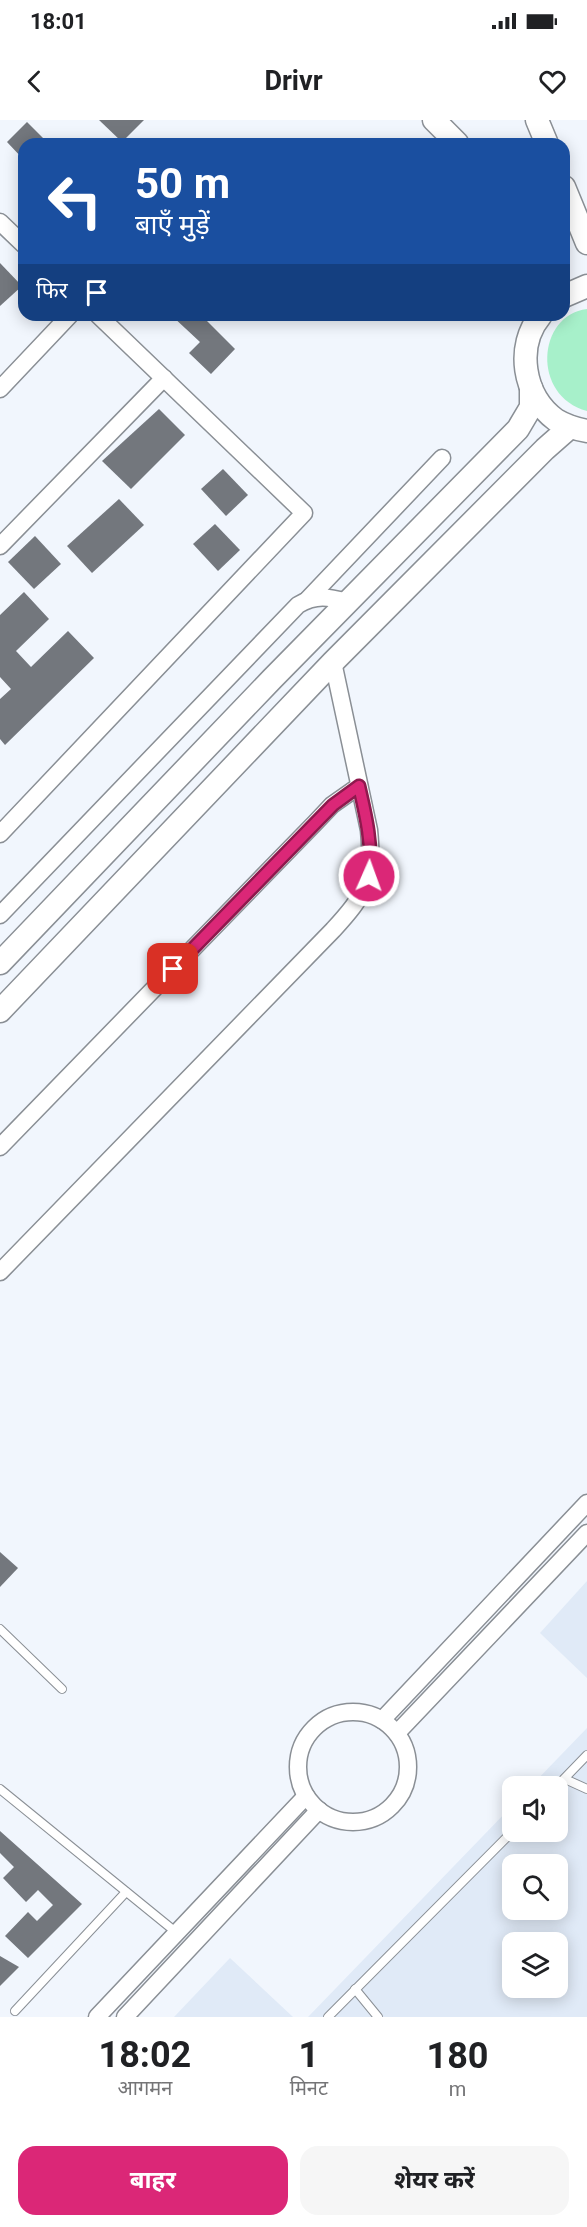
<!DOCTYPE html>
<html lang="hi">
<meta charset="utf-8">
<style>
:root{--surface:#fff;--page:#f6f6f6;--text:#202124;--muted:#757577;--accent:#db2777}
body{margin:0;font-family:Roboto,"Noto Sans Devanagari",sans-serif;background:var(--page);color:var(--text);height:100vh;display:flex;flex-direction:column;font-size:22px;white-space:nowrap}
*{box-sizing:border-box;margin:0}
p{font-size:20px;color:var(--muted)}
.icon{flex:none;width:33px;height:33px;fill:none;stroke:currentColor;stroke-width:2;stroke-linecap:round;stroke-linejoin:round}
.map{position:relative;height:1897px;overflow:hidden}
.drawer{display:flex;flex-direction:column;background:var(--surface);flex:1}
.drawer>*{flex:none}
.guide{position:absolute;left:18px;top:18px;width:552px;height:183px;border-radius:18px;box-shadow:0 3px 15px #0003;background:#1a4fa0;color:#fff;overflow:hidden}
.tools{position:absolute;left:502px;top:1656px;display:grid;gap:12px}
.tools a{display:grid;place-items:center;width:66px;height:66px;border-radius:12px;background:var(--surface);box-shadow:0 3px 15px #0003;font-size:30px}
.pin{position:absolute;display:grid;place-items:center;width:51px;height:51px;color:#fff;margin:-26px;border-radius:12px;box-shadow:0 3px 9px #0006}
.me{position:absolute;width:66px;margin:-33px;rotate:2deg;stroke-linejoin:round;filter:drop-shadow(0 0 4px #0008)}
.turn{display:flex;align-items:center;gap:21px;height:126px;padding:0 18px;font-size:27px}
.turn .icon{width:78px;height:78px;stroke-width:2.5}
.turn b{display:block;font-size:42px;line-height:51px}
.then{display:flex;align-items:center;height:57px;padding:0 18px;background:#0003;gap:12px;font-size:22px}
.eta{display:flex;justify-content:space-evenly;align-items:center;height:102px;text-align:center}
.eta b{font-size:36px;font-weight:700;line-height:42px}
.action{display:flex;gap:12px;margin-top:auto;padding:12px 18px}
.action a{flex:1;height:69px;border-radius:18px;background:var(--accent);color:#fff;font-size:24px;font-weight:700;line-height:69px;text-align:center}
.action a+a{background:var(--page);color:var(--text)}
.status{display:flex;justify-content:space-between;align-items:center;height:42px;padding:0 30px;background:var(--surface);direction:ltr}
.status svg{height:16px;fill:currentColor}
header{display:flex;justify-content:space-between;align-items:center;height:78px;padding:0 18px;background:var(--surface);font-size:27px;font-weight:700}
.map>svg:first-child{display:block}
</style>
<div class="status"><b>18:01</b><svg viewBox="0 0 49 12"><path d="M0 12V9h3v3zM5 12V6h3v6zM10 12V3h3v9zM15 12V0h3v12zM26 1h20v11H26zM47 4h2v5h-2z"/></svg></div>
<header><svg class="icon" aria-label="back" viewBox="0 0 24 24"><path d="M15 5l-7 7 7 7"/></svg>Drivr<svg class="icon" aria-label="heart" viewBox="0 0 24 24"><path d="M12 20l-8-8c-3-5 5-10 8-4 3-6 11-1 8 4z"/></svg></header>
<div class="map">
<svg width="587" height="1897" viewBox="0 0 587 1897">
<rect width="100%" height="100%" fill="#f1f6fd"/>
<g fill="#e0eaf7" fill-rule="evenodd">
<path d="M 587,1461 L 587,1558 L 540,1513 Z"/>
<path d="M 587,1608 L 587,1897 L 308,1897 L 513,1685 L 513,1712 L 558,1712 L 558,1666 L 531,1666 ZM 513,1744 L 558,1744 L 558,1790 L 513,1790 ZM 513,1822 L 558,1822 L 558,1868 L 513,1868 Z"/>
<path d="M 230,1838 L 293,1897 L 174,1897 Z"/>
</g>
<path fill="#a7f0ca" d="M 587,189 L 587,291 C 531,276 537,195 587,189 Z"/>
<g fill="#73777d">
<path d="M 99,0 L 144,0 L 122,22 Z"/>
<path d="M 27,2 L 49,24 L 24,24 L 24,40 L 7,22 Z"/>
<path d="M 0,143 L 22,166 L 0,186 Z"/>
<path d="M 171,195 L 201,195 L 235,229 L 211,254 L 189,233 L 200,222 Z"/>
<path d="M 159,289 L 185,315 L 131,369 L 102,341 Z"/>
<path d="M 223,349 L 248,375 L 226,396 L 201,369 Z"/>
<path d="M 119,379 L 144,405 L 92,453 L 67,426 Z"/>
<path d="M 215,404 L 240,430 L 218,451 L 193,424 Z"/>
<path d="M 35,416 L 61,444 L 34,469 L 8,442 Z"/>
<path d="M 24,472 L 49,499 L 16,531 L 31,547 L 68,511 L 94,538 L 5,625 L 0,619 L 0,579 L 11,569 L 0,557 L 0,495 Z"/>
<path d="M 0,1432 L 18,1448 L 0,1467 Z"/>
<path d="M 0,1711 L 82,1784 L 28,1838 L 5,1816 L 28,1792 L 37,1801 L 53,1785 L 38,1770 L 26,1782 L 3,1758 L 14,1747 L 0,1733 Z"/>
<path d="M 0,1836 L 19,1847 L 0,1866 Z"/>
</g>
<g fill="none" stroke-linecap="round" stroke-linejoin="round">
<g stroke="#8a8f95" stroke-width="10">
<g id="lane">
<path d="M 0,1509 L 62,1569"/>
<path d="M 565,1659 L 587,1669"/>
<path d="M 557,1666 L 587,1635"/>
<path d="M 0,1669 L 177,1813"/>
<path d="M 355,1869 L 378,1897"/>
<path d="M 15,1891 L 126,1772"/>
<path d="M 328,1897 L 513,1711"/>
</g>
</g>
<g stroke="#8a8f95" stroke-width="19">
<g id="street">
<path d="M 0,102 L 24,125"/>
<path d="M 0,269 L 70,195"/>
<path d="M 0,426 L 164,258"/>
<path d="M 308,479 L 442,338"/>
<path d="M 0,714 L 304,393 L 98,195"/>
<path d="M 0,795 L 298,485 C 316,474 329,477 348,482"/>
<path d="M 0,1027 L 315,703 L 332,685 L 359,666"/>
<path d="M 0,1152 L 333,810 C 366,774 374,760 369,710 L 333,542"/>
<circle cx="353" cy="1647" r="55"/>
<path d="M 382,1600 L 587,1383"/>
<path d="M 397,1613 L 587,1413"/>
<path d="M 97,1897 L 306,1676"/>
<path d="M 125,1897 L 319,1690"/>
</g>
</g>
<g stroke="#8a8f95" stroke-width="25">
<g id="secondary">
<path d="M 434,0 L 457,23"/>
<path d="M 537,0 L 547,24"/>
<path d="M 564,67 L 587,123"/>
<path d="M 564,176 L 587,166"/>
<path d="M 541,195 C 515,226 523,276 556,300 C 566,306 576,309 587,311"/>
<path d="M 0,843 L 272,559 L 518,309 L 531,287 L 531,268"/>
<path d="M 0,891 L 333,542 L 545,329 L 570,307"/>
</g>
</g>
<use href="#lane" stroke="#fff" stroke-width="8"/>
<use href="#street" stroke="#fff" stroke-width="16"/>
<use href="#secondary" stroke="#fff" stroke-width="22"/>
</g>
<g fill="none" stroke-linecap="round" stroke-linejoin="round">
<g stroke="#8e194d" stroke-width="15">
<path id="route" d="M 173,849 L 333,685 L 359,666 C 366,696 373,725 369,756"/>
</g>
<use href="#route" stroke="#db2777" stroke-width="10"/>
</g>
</svg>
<div class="tools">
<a><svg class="icon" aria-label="sound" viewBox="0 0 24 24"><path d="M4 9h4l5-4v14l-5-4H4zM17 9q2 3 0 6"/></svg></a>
<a><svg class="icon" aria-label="search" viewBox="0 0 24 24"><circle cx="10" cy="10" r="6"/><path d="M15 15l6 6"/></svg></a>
<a><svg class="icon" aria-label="layers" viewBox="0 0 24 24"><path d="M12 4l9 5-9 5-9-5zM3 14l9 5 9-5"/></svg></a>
</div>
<div class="pin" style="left:173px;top:849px;background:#d93025"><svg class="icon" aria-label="arrive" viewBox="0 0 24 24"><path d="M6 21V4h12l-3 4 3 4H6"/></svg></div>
<svg class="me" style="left:369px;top:756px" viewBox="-20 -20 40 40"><circle r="17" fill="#db2777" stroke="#fff" stroke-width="3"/><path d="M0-11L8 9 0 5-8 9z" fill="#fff"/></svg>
<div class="guide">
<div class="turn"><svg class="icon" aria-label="left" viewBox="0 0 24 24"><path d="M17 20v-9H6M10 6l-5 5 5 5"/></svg><div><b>50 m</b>बाएँ मुड़ें</div></div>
<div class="then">फिर<svg class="icon" aria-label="arrive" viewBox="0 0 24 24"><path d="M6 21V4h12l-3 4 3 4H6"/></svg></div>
</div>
</div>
<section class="drawer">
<div class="eta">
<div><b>18:02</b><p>आगमन</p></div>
<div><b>1</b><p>मिनट</p></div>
<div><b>180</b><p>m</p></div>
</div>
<div class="action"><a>बाहर</a><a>शेयर करें</a></div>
</section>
